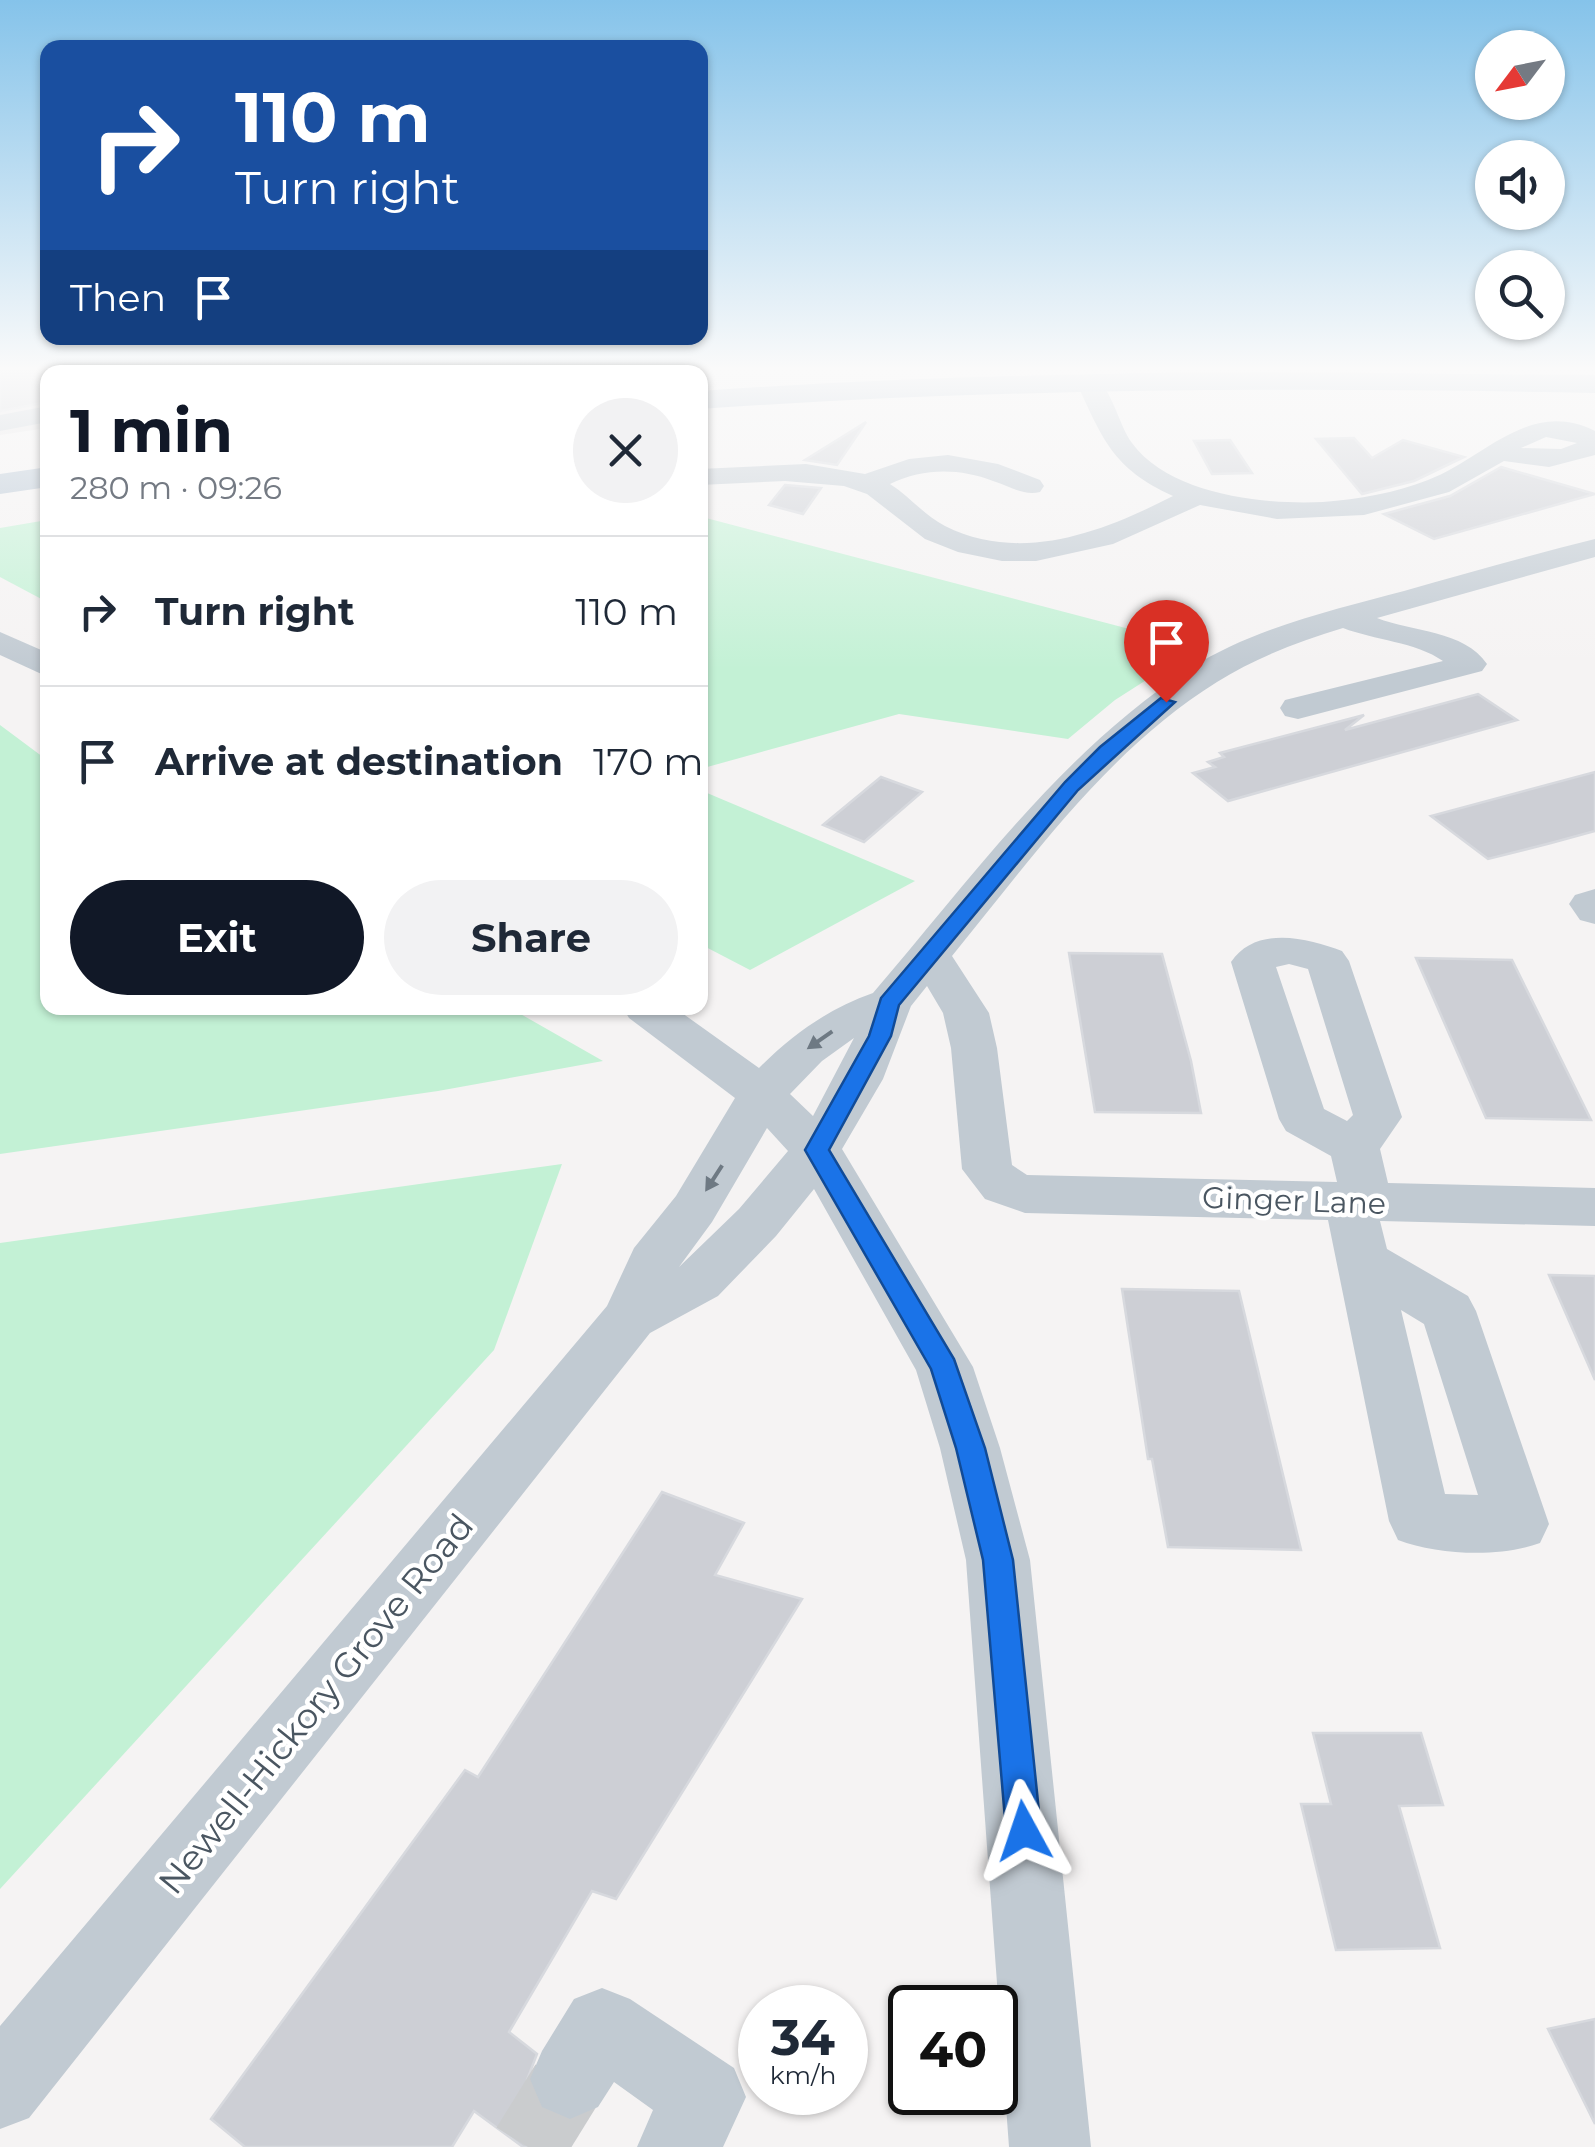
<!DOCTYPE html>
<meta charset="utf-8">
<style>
:root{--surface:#fff;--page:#f2f2f3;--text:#1f2937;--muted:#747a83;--line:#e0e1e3;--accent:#111827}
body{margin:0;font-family:Montserrat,sans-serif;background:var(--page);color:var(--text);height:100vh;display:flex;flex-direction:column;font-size:38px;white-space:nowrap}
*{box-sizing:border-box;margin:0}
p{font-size:32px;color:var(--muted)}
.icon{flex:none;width:55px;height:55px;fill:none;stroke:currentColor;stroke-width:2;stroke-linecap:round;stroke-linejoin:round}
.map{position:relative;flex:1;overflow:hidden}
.sheet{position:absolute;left:40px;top:365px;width:668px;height:650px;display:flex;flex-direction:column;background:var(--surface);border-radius:20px;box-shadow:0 2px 8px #0004}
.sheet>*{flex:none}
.banner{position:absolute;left:40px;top:40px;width:668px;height:305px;border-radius:20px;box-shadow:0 2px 8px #0004;background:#1a4fa0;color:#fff;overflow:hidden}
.needle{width:65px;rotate:238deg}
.tools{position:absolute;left:1475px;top:30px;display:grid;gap:20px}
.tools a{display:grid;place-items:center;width:90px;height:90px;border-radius:50%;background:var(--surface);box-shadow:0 2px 8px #0004;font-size:50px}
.speed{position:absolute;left:738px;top:1985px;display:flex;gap:20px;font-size:50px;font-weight:700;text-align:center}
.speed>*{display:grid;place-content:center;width:130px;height:130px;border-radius:50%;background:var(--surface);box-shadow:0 2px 8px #0004;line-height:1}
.speed small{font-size:25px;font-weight:400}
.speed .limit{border:5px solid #111;border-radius:15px;background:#fff;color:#111}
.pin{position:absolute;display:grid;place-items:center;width:85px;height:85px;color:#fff;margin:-102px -42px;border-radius:50% 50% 50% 0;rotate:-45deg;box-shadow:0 0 10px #0007}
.pin .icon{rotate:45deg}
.me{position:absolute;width:110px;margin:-55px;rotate:355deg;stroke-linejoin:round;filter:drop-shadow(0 0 8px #0008)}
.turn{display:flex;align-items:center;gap:35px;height:210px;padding:0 30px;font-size:45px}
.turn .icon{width:130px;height:130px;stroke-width:2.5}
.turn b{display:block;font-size:70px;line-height:85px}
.then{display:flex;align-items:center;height:95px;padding:0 30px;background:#0003;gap:20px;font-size:38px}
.round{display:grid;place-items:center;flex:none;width:105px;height:105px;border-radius:52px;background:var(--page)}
.summary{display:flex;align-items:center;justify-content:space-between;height:170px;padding:0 30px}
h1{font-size:60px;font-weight:700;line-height:75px;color:var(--accent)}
.cta{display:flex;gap:20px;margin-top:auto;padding:20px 30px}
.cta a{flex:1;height:115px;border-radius:60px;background:var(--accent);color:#fff;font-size:40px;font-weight:700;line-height:115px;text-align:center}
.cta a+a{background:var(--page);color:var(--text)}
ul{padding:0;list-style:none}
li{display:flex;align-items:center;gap:30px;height:150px;padding:0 30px;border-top:2px solid var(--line)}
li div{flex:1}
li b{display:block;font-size:38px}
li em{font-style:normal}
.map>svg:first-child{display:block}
</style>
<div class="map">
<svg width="1595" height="2147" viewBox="0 0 1595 2147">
<rect width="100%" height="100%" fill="#f5f3f3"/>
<path fill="#e6e4e5" d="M 0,369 L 537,369 L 48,372 L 47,428 L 0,435 Z"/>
<g fill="#c3f1d5">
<path d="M 706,518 L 1198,647 L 1115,700 L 1068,739 L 899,714 L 700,769 L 700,520 Z"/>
<path d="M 47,520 L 48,520 L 47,602 L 0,577 L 0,528 Z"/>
<path d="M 0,725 L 47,760 L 48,1008 L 510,1008 L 603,1061 L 438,1091 L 0,1154 Z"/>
<path d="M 700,790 L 915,881 L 750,970 L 700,944 Z"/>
<path d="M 562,1164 L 494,1350 L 0,1889 L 0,1243 Z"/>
</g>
<g fill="#cdcfd5" stroke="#d7d9de" stroke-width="2.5">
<path d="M 0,369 L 48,369 L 48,402 L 0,411 Z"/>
<path d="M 866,422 L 837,465 L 805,460 Z"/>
<path d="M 1354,438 L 1372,458 L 1403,440 L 1464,457 L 1414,481 L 1362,494 L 1316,439 Z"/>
<path d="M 1230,440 L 1252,473 L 1212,474 L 1194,441 Z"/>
<path d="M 1501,467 L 1595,494 L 1434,539 L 1384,514 L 1450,496 Z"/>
<path d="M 785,485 L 821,488 L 803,514 L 769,505 Z"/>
<path d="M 1478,694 L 1517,720 L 1228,801 L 1193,773 L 1215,767 L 1208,762 L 1224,757 L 1220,753 L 1364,715 L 1345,730 Z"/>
<path d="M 1595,772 L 1595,831 L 1551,843 L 1488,859 L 1431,816 Z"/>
<path d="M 881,777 L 922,792 L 864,842 L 823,825 Z"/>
<path d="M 1069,953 L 1162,954 L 1191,1061 L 1201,1113 L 1095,1112 Z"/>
<path d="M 1416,958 L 1512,960 L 1591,1120 L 1486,1118 Z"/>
<path d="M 1549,1275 L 1595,1276 L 1595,1380 Z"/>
<path d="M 1122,1289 L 1239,1291 L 1301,1550 L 1168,1547 L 1152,1459 L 1148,1459 Z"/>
<path d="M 662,1492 L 744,1523 L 715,1575 L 802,1599 L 616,1899 L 592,1891 L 509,2032 L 537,2054 L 527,2080 L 539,2108 L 565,2121 L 551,2147 L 523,2147 L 474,2111 L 452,2147 L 245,2147 L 211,2119 L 465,1770 L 478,1777 Z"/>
<path d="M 1313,1733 L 1421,1733 L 1443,1805 L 1399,1806 L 1440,1948 L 1336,1950 L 1301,1804 L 1331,1804 Z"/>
<path d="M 1595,2019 L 1595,2124 L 1548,2029 Z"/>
</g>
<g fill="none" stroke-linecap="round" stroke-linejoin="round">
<path stroke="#caccce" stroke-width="74" stroke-dasharray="74 36" stroke-linecap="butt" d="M 528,2147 L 570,2079"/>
<g fill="#c1cad2" fill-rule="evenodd">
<path d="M 558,369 L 583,369 L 585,372 L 560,372 Z"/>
<path d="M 1088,375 C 1111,380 1118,425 1132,443 C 1170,495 1265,505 1323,502 C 1359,499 1395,493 1428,480 C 1485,458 1529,398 1595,431 L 1595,455 L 1549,467 L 1504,461 L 1449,492 L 1364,515 L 1277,519 L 1200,505 L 1113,544 L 1036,561 L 1002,561 L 958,552 L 925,539 L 867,494 L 844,486 L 785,481 L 700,485 L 700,469 L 806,464 L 865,474 L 909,459 L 948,455 L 998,464 L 1040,480 L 1044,486 L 1040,492 C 1023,496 1010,486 993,481 C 959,468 923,468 890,484 C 909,496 924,515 945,526 C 1021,564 1103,532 1173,496 C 1112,468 1103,439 1076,382 ZM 1546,437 L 1577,443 L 1561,449 L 1521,448 Z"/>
<path d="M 48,406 L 48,422 L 0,431 L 0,415 Z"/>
<path d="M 1595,539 L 1595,557 L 1377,618 C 1412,632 1464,630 1487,664 L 1482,671 L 1298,719 L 1285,716 L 1280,708 L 1285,700 L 1443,661 C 1416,642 1374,640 1343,628 C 1300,641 1255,658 1217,682 C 1108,750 1032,858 952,956 L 989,1013 L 997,1048 L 1012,1165 L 1027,1175 L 1337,1182 L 1331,1156 L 1286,1131 L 1279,1119 L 1231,962 C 1256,925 1308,938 1342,951 L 1349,961 L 1402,1117 L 1380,1149 L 1388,1183 L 1595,1188 L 1595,1226 L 1380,1221 L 1387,1249 L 1468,1296 L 1476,1311 L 1549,1524 L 1540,1543 C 1500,1558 1438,1555 1398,1540 L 1389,1521 L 1328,1220 L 1025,1213 L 985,1199 L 962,1169 L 951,1048 L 943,1013 L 927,986 L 911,1006 L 883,1079 L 842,1149 L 973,1367 L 1000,1448 L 1030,1560 L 1091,2147 L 1009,2147 L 966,1560 L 940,1448 L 916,1370 L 814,1189 L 776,1236 L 718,1296 L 650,1333 L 29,2118 L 0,2129 L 0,2026 L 607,1306 L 634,1248 L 676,1196 L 735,1098 L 629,1018 L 623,1008 L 675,1008 L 759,1068 C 793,1034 828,1009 873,993 C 971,879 1063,750 1191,668 C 1254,628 1333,610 1404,591 C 1468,573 1531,555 1595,539 ZM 1289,964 L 1308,969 L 1353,1115 L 1347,1121 L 1324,1109 L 1276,967 ZM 854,1038 L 813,1116 L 790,1094 L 822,1061 ZM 767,1128 L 788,1151 L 739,1209 L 679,1267 L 712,1222 ZM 1401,1310 L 1424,1324 L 1478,1495 L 1445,1494 Z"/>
<path d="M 0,632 L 48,653 L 48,677 L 0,655 Z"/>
<path d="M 1595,889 L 1595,924 L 1580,920 L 1569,904 L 1575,895 Z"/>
<path d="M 602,1988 L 630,1999 L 734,2068 L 746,2097 L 723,2147 L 637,2147 L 653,2110 L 614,2082 L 598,2107 L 570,2119 L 542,2107 L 530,2079 L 542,2051 L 574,1999 Z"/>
</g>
<g fill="#b3c2d1" fill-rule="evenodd">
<path d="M 1259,372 L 1595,375 L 1595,393 C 1296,387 998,388 700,409 L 700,391 C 886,378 1072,373 1259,372 Z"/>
<path d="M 48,467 L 48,487 L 0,494 L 0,474 Z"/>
</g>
</g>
<defs><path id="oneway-solid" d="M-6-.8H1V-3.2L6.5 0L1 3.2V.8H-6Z" transform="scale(2.5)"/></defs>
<g fill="#6e7983">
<use href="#oneway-solid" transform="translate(820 1040) rotate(145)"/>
<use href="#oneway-solid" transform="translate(714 1178) rotate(123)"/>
</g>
<linearGradient id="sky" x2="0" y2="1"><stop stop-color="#85c3ea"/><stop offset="0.55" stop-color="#fafafa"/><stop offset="1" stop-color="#fafafa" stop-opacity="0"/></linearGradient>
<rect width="1595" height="670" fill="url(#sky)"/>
<path fill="#1a73e8" stroke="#114b97" stroke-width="2.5" d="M 1161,698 L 1175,702 L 1078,790 L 899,1005 L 891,1036 L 829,1150 L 954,1359 L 985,1448 L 1013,1560 L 1041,1831 L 1036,1843 L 1024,1848 L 1011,1843 L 1006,1831 L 983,1560 L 956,1448 L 931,1369 L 805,1150 L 869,1036 L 881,998 L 1065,782 L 1100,747 Z"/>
<g text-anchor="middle" stroke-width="9" stroke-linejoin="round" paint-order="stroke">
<g font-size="30" fill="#4a5661" stroke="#fff">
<text transform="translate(1294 1201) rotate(2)" y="10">Ginger Lane</text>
</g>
<g font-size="35" fill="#4a5661" stroke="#fff">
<text transform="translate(316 1704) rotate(-51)" y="12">Newell-Hickory Grove Road</text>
</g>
</g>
</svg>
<div class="tools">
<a><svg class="needle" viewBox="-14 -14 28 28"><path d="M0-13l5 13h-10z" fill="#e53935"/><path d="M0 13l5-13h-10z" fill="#747a83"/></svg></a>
<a><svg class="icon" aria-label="sound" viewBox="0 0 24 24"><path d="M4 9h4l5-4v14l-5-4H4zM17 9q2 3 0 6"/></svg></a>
<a><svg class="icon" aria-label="search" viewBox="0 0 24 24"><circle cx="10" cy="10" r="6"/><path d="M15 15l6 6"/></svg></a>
</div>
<div class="speed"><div>34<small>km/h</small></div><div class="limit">40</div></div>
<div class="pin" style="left:1166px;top:702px;background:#d93025"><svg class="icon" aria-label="arrive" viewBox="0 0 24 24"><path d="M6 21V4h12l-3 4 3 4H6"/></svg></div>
<svg class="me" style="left:1024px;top:1831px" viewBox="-20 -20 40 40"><path d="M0-17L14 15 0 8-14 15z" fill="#1a73e8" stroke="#fff" stroke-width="4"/></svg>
<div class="banner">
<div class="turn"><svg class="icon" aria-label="right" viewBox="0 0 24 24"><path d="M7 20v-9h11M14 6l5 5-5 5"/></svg><div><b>110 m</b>Turn right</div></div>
<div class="then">Then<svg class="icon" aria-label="arrive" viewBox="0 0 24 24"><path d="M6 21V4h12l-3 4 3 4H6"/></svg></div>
</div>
<section class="sheet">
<div class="summary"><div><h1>1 min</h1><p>280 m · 09:26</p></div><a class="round"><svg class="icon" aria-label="close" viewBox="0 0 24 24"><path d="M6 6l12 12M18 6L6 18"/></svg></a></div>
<ul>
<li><svg class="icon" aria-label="right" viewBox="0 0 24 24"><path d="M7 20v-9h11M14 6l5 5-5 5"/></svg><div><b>Turn right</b></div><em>110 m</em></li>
<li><svg class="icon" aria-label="arrive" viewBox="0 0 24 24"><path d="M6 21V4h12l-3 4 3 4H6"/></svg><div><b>Arrive at destination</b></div><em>170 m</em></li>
</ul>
<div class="cta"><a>Exit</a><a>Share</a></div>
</section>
</div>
